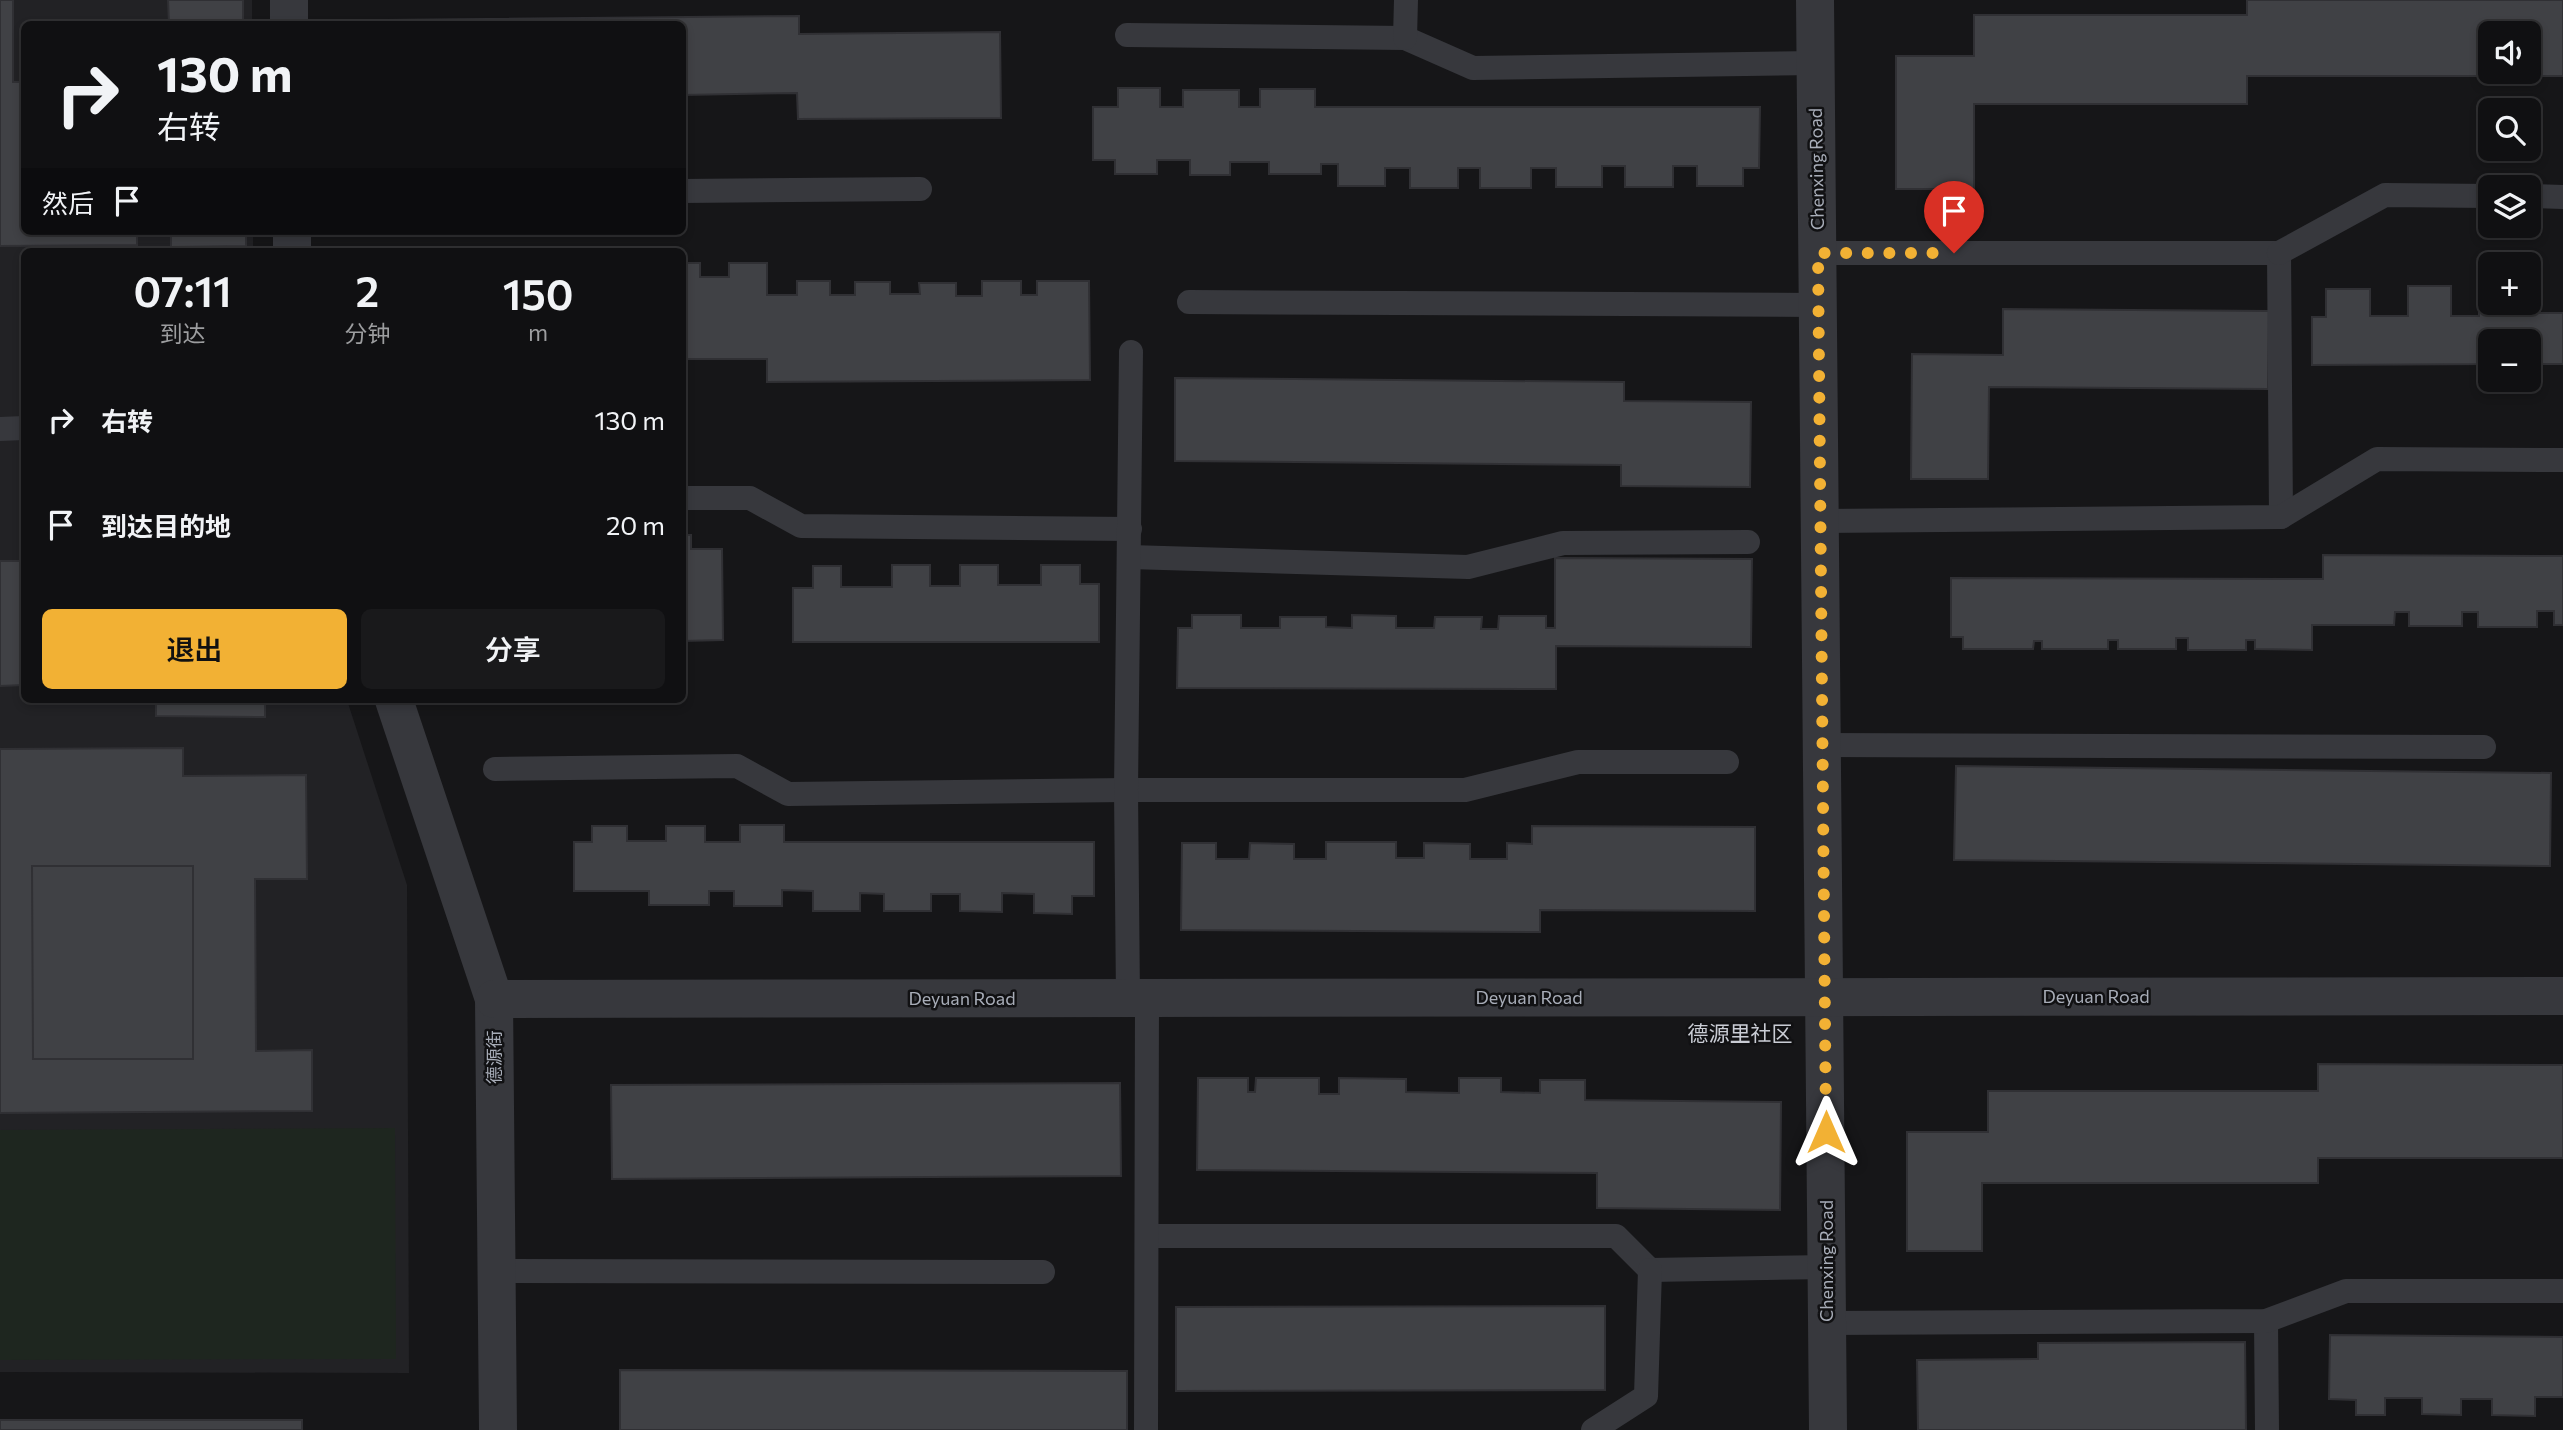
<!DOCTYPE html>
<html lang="zh">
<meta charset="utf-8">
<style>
:root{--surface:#101012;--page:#19191b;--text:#f1f3f6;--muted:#9c9d9f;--line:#303032;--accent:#f2b134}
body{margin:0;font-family:Commissioner,"Noto Sans SC",sans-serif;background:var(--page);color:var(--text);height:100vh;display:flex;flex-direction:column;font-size:26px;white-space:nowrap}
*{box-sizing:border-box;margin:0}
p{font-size:23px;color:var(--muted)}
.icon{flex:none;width:38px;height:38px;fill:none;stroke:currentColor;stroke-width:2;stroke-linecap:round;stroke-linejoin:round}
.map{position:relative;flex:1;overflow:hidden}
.sheet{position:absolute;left:21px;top:248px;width:665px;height:455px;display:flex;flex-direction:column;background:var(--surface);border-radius:10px;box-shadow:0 4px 10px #0003,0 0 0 2px var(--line)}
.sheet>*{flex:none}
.banner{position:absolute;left:21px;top:21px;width:665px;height:214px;border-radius:10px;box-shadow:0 4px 10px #0003,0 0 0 2px var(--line);background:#101012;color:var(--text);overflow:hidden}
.tools{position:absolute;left:2478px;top:21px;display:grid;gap:14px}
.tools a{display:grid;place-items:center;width:63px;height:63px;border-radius:10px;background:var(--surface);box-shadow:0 4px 10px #0003,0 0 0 2px var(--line);font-size:35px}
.pin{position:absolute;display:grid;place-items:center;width:60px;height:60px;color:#fff;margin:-72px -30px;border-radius:50% 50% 50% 0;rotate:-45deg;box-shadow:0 0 7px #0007}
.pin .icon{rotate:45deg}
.me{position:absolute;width:77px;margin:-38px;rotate:0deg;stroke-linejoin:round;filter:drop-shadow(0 0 5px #0008)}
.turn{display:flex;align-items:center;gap:24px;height:147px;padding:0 21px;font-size:32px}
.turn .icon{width:91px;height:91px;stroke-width:2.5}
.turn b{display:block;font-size:49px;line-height:60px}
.then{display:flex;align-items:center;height:66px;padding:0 21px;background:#0003;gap:14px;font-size:26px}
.eta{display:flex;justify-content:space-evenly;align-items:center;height:119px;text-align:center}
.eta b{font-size:42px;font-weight:600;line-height:49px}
.action{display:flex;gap:14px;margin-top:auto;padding:14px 21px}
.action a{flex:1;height:80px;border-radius:10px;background:var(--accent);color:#111;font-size:28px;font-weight:600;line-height:80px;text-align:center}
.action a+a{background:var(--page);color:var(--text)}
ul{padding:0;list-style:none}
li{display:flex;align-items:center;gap:21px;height:105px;padding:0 21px}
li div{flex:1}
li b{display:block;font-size:26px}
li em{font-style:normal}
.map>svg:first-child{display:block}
</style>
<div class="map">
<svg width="2563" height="1430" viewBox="0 0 2563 1430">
<rect width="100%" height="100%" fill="#161618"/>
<path fill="#222225" d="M 0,0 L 252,0 L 252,24 L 24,24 L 24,231 L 253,231 L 253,252 L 24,252 L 24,700 L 347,700 L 407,885 L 409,1373 L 0,1372 Z"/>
<path fill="#1e261f" d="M 395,1128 L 396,1359 L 0,1360 L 0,1130 Z"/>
<g fill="#404145" stroke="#303034" stroke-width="2" fill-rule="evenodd">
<path d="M 0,0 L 13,0 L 13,82 L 24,82 L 24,231 L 137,231 L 137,245 L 0,246 Z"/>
<path d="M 168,0 L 243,0 L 243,24 L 169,24 Z"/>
<path d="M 2247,0 L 2563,0 L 2563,76 L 2247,76 L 2247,104 L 1974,104 L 1974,189 L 1896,189 L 1896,56 L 1974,56 L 1974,15 L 2247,15 ZM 2490,33 L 2529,33 L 2529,72 L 2490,72 Z"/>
<path d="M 799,16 L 799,34 L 1000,32 L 1001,118 L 798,119 L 797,93 L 682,95 L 682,24 L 388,24 L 388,20 Z"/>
<path d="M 1118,88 L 1160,88 L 1160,107 L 1183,107 L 1183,90 L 1239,90 L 1239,107 L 1260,107 L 1260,89 L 1315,89 L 1315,107 L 1760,107 L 1759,168 L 1743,168 L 1743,186 L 1697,186 L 1697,166 L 1673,166 L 1673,187 L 1625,187 L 1625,166 L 1602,166 L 1602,187 L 1556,187 L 1556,168 L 1531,168 L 1531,188 L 1480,188 L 1480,168 L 1458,168 L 1458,188 L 1410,188 L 1410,168 L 1385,168 L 1385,186 L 1338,186 L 1338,164 L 1321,164 L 1321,174 L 1269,174 L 1269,162 L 1230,162 L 1230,175 L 1190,175 L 1190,160 L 1157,160 L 1157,174 L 1115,174 L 1115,160 L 1093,160 L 1093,107 L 1118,107 Z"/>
<path d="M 171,231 L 246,231 L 246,246 L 171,247 Z"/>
<path d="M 682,263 L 700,263 L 700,277 L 729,277 L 729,263 L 767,263 L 767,295 L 797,295 L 797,281 L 830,281 L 830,295 L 855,295 L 855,282 L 890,282 L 890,294 L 920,294 L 919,283 L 956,283 L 956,296 L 982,296 L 982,281 L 1021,281 L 1021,295 L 1037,295 L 1037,281 L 1089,281 L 1090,380 L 767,382 L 767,359 L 682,359 Z"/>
<path d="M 2408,286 L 2451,286 L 2451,316 L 2479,316 L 2479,286 L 2490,286 L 2490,303 L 2529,303 L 2529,286 L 2532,286 L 2532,313 L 2563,313 L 2563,364 L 2529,364 L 2529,341 L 2490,341 L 2490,364 L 2312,365 L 2312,317 L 2326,317 L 2326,289 L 2370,289 L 2370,316 L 2408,316 Z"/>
<path d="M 2003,309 L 2269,311 L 2268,389 L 1989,387 L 1988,479 L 1911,479 L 1912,354 L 2003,355 Z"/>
<path d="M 1175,378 L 1624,382 L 1624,401 L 1751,402 L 1750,487 L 1621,486 L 1621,465 L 1175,461 Z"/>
<path d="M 682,535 L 691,535 L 691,549 L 722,549 L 723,640 L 682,641 Z"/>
<path d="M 2323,555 L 2563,556 L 2563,625 L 2554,625 L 2554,611 L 2537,611 L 2537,627 L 2478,627 L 2478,612 L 2462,612 L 2462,626 L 2409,626 L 2409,612 L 2395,612 L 2394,625 L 2312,625 L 2312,650 L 2255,649 L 2255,640 L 2246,640 L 2246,650 L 2188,650 L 2188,638 L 2176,638 L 2176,649 L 2118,649 L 2118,640 L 2108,640 L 2108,649 L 2042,649 L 2042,641 L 2034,641 L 2033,649 L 1963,649 L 1963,637 L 1951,637 L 1951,578 L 2323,579 Z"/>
<path d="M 1555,558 L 1752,559 L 1751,647 L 1556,646 L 1556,689 L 1177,688 L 1178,628 L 1192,628 L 1192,615 L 1241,615 L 1241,628 L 1280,628 L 1280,617 L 1326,617 L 1326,627 L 1352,628 L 1352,615 L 1396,616 L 1396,628 L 1434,628 L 1435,617 L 1482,617 L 1481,629 L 1498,629 L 1499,616 L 1546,616 L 1546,628 L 1555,628 Z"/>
<path d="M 0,561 L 24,561 L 24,685 L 0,686 Z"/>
<path d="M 892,565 L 930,565 L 930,586 L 960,586 L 960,565 L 998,565 L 998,585 L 1041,585 L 1041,565 L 1080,565 L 1080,584 L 1099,584 L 1099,642 L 793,642 L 793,588 L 813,588 L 813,566 L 841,566 L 841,587 L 892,587 Z"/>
<path d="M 265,700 L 265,717 L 156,716 L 156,702 L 64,701 Z"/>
<path d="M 183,748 L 183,776 L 306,775 L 307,879 L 255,879 L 256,1051 L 312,1050 L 312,1111 L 0,1113 L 0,749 Z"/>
<path d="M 1956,766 L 2551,773 L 2550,866 L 1954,860 Z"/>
<path d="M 740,825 L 784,825 L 784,842 L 1094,842 L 1094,896 L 1072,896 L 1072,914 L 1034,913 L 1034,894 L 1002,893 L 1002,912 L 960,911 L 960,894 L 931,894 L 931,911 L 884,911 L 884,894 L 860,893 L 860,911 L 813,911 L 813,891 L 782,890 L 782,906 L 734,906 L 734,891 L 709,891 L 709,905 L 649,905 L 649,891 L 574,891 L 574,842 L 592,842 L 592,826 L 627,826 L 627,841 L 666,841 L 666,826 L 705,826 L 705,842 L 740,842 Z"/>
<path d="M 1532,826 L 1755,827 L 1755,911 L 1540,910 L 1540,932 L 1181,930 L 1182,843 L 1216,843 L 1216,859 L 1249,859 L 1250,843 L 1294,844 L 1294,859 L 1326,859 L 1326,842 L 1396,842 L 1396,858 L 1424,858 L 1424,843 L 1470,844 L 1470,859 L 1507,859 L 1507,843 L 1532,844 Z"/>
<path d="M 32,866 L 193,866 L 193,1059 L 33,1059 Z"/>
<path d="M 2318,1064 L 2563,1065 L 2563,1158 L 2318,1158 L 2318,1183 L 1982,1183 L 1982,1251 L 1907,1251 L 1907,1132 L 1988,1132 L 1988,1091 L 2318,1091 Z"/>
<path d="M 1198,1078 L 1248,1078 L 1248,1092 L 1255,1092 L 1256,1078 L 1319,1078 L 1319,1094 L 1339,1094 L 1339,1078 L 1406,1079 L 1406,1092 L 1459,1093 L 1459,1078 L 1501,1078 L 1501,1092 L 1540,1093 L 1540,1080 L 1585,1080 L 1585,1100 L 1781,1102 L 1780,1210 L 1597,1208 L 1597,1173 L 1197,1170 Z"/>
<path d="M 1120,1083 L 1121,1176 L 612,1179 L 611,1085 Z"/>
<path d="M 1605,1306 L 1605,1390 L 1176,1391 L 1176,1307 Z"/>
<path d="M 2330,1335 L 2563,1337 L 2563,1397 L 2535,1397 L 2535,1416 L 2492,1415 L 2492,1399 L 2461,1399 L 2461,1415 L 2422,1414 L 2422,1398 L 2385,1398 L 2385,1415 L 2356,1415 L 2356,1400 L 2329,1399 Z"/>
<path d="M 2245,1342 L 2246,1430 L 1918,1430 L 1917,1360 L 2038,1359 L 2038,1343 Z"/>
<path d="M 620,1370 L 1127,1371 L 1127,1430 L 620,1430 Z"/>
<rect x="0" y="1420" width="302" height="10"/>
</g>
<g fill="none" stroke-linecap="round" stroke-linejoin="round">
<g stroke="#37383d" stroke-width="24">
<path d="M 1127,35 L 1405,38 L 1473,68 L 1816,63"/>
<path d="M 1405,38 L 1406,0"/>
<path d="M 682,191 L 920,189"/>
<path d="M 2529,196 L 2563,197"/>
<path d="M 1818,253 L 2279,253 L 2281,517"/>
<path d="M 2279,253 L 2385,195 L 2490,196"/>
<path d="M 1189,302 L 1818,305"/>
<path d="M 0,429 L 24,428"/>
<path d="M 682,498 L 750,498 L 801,526 L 1130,529"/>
<path d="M 1820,521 L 2281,517 L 2377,459 L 2563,460"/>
<path d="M 1130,557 L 1468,567 L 1563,543 L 1748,542"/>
<path d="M 1822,745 L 2484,747"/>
<path d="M 495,769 L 737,766 L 788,794 L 1126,790 L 1465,790 L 1578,762 L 1727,762"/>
<path d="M 1128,999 L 1126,790 L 1131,352"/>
<path d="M 1147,1236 L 1616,1236 L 1650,1270 L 1827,1267"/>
<path d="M 496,1271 L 1043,1272"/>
<path d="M 2266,1321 L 2267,1430"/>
<path d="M 1827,1323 L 2266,1321 L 2346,1291 L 2563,1291"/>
<path d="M 1146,1430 L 1147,999"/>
<path d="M 1593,1430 L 1646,1396 L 1650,1270"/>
</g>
<g stroke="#37383d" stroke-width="38">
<path d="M 289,0 L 289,24"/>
<path d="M 1815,0 L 1828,1430"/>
<path d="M 292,231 L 292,252"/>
<path d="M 394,700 L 494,999 L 498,1430"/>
<path d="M 494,999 L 2563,996"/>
</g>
</g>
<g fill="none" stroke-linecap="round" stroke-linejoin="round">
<path stroke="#f2b134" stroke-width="12" stroke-dasharray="0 21.6" d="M 1826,1132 L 1818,253 L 1954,253"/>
</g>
<g text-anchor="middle" stroke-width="5" stroke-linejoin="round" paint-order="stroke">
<g font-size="18" fill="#a8adb8" stroke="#111113">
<text transform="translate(1817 169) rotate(-91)" y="6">Chenxing Road</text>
<text x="2096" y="1003">Deyuan Road</text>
<text x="1529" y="1004">Deyuan Road</text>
<text x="962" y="1005">Deyuan Road</text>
<text transform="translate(495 1057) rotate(-90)" y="6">德源街</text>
<text transform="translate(1827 1261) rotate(-90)" y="6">Chenxing Road</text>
</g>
<g font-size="21" fill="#c9ccd4" stroke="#111113">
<text x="1740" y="1041">德源里社区</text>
</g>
</g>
</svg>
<div class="tools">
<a><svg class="icon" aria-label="sound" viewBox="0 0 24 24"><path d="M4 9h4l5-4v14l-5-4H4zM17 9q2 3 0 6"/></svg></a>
<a><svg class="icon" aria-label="search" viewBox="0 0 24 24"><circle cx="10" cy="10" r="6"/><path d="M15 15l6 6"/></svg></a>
<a><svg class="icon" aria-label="layers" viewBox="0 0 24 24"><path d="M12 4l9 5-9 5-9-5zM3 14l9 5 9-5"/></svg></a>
<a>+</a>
<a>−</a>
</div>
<div class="pin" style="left:1954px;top:253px;background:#d93025"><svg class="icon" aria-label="arrive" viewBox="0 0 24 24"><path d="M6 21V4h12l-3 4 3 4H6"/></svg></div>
<svg class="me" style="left:1826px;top:1132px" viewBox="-20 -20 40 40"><path d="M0-17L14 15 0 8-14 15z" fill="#f2b134" stroke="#fff" stroke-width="4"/></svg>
<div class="banner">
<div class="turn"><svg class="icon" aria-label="right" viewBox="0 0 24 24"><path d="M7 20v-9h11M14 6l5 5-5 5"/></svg><div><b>130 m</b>右转</div></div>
<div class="then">然后<svg class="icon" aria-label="arrive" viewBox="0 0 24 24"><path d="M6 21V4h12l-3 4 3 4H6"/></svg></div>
</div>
<section class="sheet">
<div class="eta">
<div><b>07:11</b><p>到达</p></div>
<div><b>2</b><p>分钟</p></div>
<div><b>150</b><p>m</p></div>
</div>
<ul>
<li><svg class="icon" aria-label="right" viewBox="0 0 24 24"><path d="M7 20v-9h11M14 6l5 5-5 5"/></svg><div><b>右转</b></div><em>130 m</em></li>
<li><svg class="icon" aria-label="arrive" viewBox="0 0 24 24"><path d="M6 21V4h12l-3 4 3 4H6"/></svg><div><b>到达目的地</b></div><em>20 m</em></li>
</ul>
<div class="action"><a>退出</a><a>分享</a></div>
</section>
</div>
